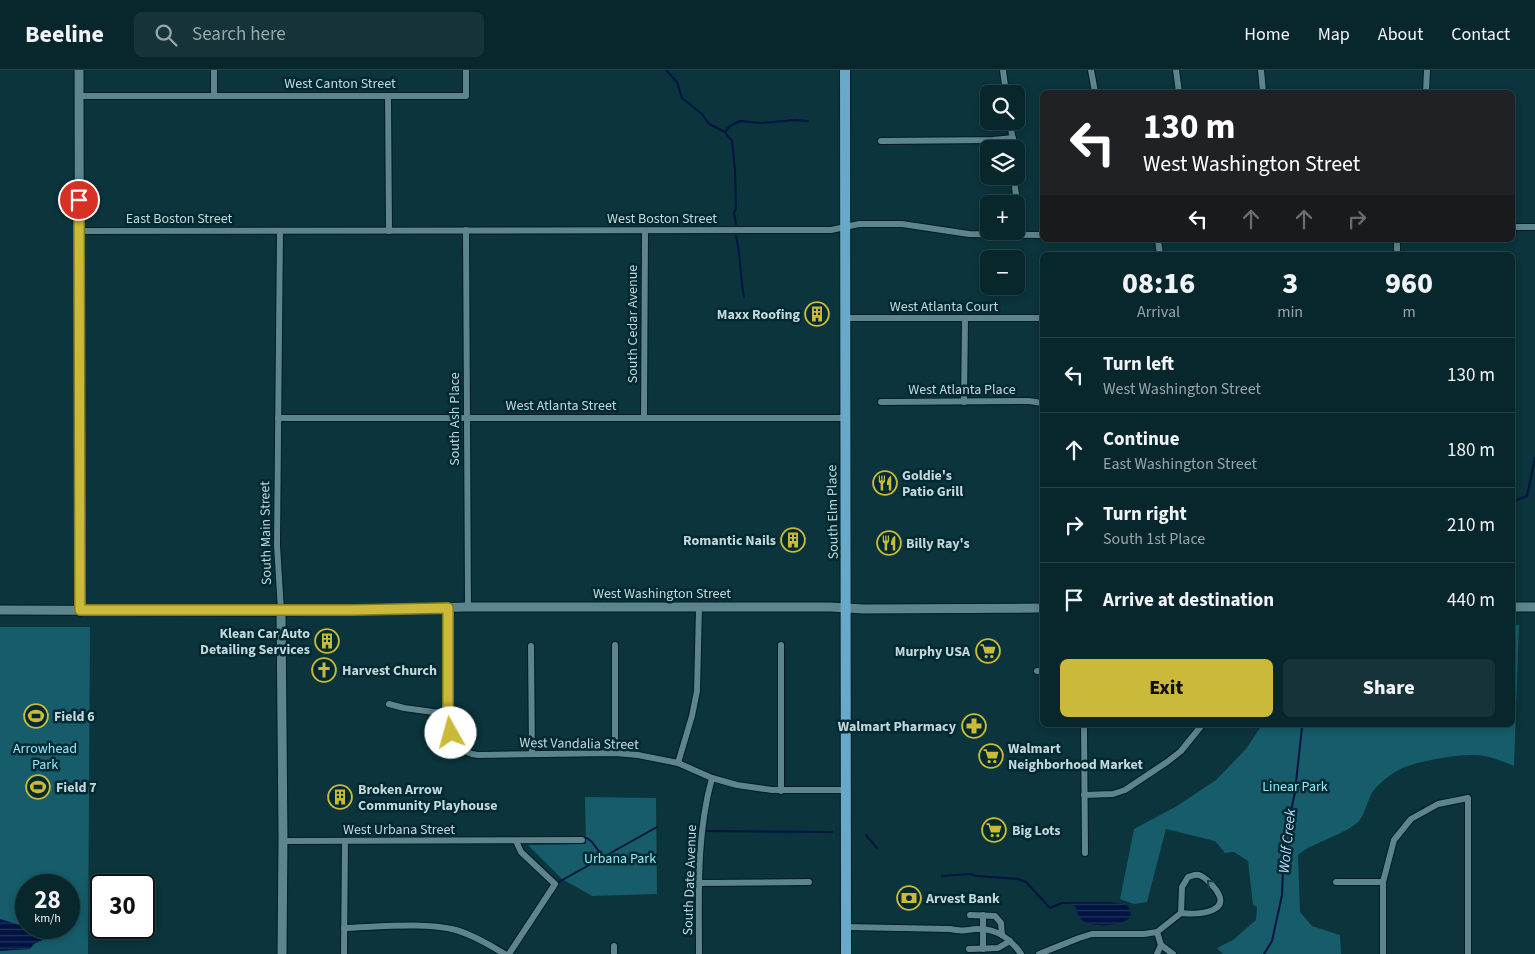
<!DOCTYPE html>
<meta charset="utf-8">
<style>
:root{--surface:#08272d;--page:#163339;--text:#f1f3f6;--muted:#98a5aa;--line:#294449;--accent:#cbba39}
body{margin:0;font-family:"Source Sans 3",sans-serif;background:var(--page);color:var(--text);height:100vh;display:flex;flex-direction:column;font-size:19px;white-space:nowrap}
*{box-sizing:border-box;margin:0}
p{font-size:16px;color:var(--muted)}
.icon{flex:none;width:28px;height:28px;fill:none;stroke:currentColor;stroke-width:2;stroke-linecap:round;stroke-linejoin:round}
.map{position:relative;flex:1;overflow:hidden}
.sheet{position:absolute;left:1040px;top:182px;width:475px;height:475px;display:flex;flex-direction:column;background:var(--surface);border-radius:8px;box-shadow:0 2px 8px #0003,0 0 0 1px var(--line)}
.sheet>*{flex:none}
.hud{position:absolute;left:1040px;top:20px;width:475px;height:152px;border-radius:8px;box-shadow:0 2px 8px #0003,0 0 0 1px var(--line);background:#202124;color:#fff;overflow:hidden}
.fabs{position:absolute;left:980px;top:15px;display:grid;gap:10px}
.fabs a{display:grid;place-items:center;width:45px;height:45px;border-radius:8px;background:var(--surface);box-shadow:0 2px 8px #0003,0 0 0 1px var(--line);font-size:25px}
.speed{position:absolute;left:15px;top:804px;display:flex;gap:10px;font-size:25px;font-weight:700;text-align:center}
.speed>*{display:grid;place-content:center;width:65px;height:65px;border-radius:50%;background:var(--surface);box-shadow:0 2px 8px #0003,0 0 0 1px var(--line);line-height:1}
.speed small{font-size:12px;font-weight:400}
.speed .limit{border:2px solid #111;border-radius:8px;background:#fff;color:#111}
.pin{position:absolute;display:grid;place-items:center;width:42px;height:42px;color:#fff;margin:-21px;border:2px solid #fff;border-radius:50%;box-shadow:0 1px 5px #0007}
.me{position:absolute;width:55px;margin:-28px;rotate:353deg;stroke-linejoin:round;filter:drop-shadow(0 0 4px #0008)}
.turn{display:flex;align-items:center;gap:18px;height:105px;padding:0 20px;font-size:22px}
.turn .icon{width:65px;height:65px;stroke-width:2.5}
.turn b{display:block;font-size:35px;line-height:42px}
.lanes{display:flex;align-items:center;height:48px;padding:0 20px;background:#0003;justify-content:center;gap:25px;direction:ltr}
.lanes .off{opacity:.35}
.eta{display:flex;justify-content:space-evenly;align-items:center;height:85px;text-align:center}
.eta b{font-size:30px;font-weight:800;line-height:35px}
.cta{display:flex;gap:10px;margin-top:auto;padding:10px 20px}
.cta a{flex:1;height:58px;border-radius:8px;background:var(--accent);color:#111;font-size:20px;font-weight:800;line-height:58px;text-align:center}
.cta a+a{background:var(--page);color:var(--text)}
ul{padding:0;list-style:none}
li{display:flex;align-items:center;gap:15px;height:75px;padding:0 20px;border-top:1px solid var(--line)}
li div{flex:1}
li b{display:block;font-size:19px}
li em{font-style:normal}
header{display:flex;align-items:center;gap:30px;box-sizing:border-box;height:70px;padding:0 25px;background:var(--surface);border-bottom:1px solid var(--line)}
header strong{font-size:24px}
nav{display:flex;gap:28px;margin-inline-start:auto;font-size:18px}
.search{width:350px;height:45px;background:var(--page);display:flex;align-items:center;gap:12px;box-sizing:border-box;padding:0 18px;border-radius:8px;color:var(--muted);font-size:19px}
.map>svg:first-child{display:block}
</style>
<header>
<strong>Beeline</strong>
<div class="search"><svg class="icon" aria-label="search" viewBox="0 0 24 24"><circle cx="10" cy="10" r="6"/><path d="M15 15l6 6"/></svg>Search here</div>
<nav><a>Home</a><a>Map</a><a>About</a><a>Contact</a></nav>
</header>
<div class="map">
<svg width="1535" height="884" viewBox="0 0 1535 884">
<defs>
<pattern id="water-rules" width="6" height="5" patternUnits="userSpaceOnUse" patternTransform="scale(1.25)"><rect width="6" height="5" fill="#001441"/><path d="M0 2.5h6" fill="none" stroke="#24355c"/></pattern>
</defs>
<rect width="100%" height="100%" fill="#0b343c"/>
<g fill="#165c6a" fill-rule="evenodd">
<path d="M 1513,555 L 1519,555 L 1514,696 C 1502,691 1490,686 1477,685 C 1459,684 1425,690 1408,696 C 1397,699 1381,711 1374,720 C 1367,729 1366,743 1359,751 C 1345,765 1315,771 1298,785 L 1300,842 L 1312,856 L 1340,865 L 1341,884 L 1223,884 L 1217,878 L 1233,870 L 1256,850 L 1257,837 L 1253,835 L 1248,791 L 1234,782 L 1225,783 L 1215,771 L 1166,759 L 1147,832 L 1134,834 L 1120,829 L 1134,759 L 1177,736 L 1216,710 L 1246,679 L 1262,655 L 1512,655 Z"/>
<path d="M 0,557 L 90,557 L 88,884 L 0,884 ZM 26,815 L 69,815 L 69,858 L 26,858 Z"/>
<path d="M 585,727 L 656,728 L 657,824 L 592,826 L 562,809 L 528,775 L 586,774 Z"/>
</g>
<g fill="url(#water-rules)">
<path d="M 1070,832 L 1110,832 L 1121,834 L 1124,834 L 1129,837 L 1131,846 C 1124,857 1093,858 1083,851 C 1078,848 1077,842 1076,837 L 1069,833 Z"/>
<path d="M 0,849 L 20,855 L 26,859 L 42,861 L 46,863 L 47,868 L 34,874 L 30,879 L 0,881 Z"/>
</g>
<g fill="none" stroke-linecap="round" stroke-linejoin="round">
<g stroke="#001441" stroke-width="2">
<path d="M 666,0 L 677,12 L 682,28 L 702,44 L 709,54 L 725,62 L 732,71 L 735,100 L 736,138 L 734,143 L 736,154"/>
<path d="M 725,62 L 730,56 L 740,51 L 761,53 L 795,50 L 808,51"/>
<path d="M 736,166 C 741,186 740,207 744,227"/>
<path d="M 1512,432 L 1527,426 L 1535,388"/>
<path d="M 707,761 L 832,762"/>
<path d="M 866,765 L 877,778"/>
<path d="M 584,769 L 587,768 L 592,772 L 604,788"/>
<path d="M 942,806 L 970,804 L 977,806 L 1018,809 L 1026,812 L 1050,838 L 1062,833 L 1069,833"/>
<path d="M 557,813 L 657,757"/>
<path d="M 1264,884 L 1272,871 L 1282,825 L 1284,775 L 1295,722 L 1302,657 L 1304,655"/>
</g>
<g stroke="#001a20" stroke-width="8">
<g id="street">
<path d="M 214,0 L 214,26"/>
<path d="M 1003,0 L 1006,24"/>
<path d="M 1091,0 L 1095,22"/>
<path d="M 1176,0 L 1179,22"/>
<path d="M 1261,0 L 1263,22"/>
<path d="M 1426,22 L 1427,0"/>
<path d="M 79,26 L 466,26 L 466,0"/>
<path d="M 388,26 L 389,161"/>
<path d="M 1010,51 L 1014,79"/>
<path d="M 881,71 L 993,70 L 1013,68"/>
<path d="M 1015,106 L 1015,118 L 1022,165"/>
<path d="M 1512,157 L 1535,157"/>
<path d="M 466,160 L 468,537"/>
<path d="M 79,161 L 831,160 L 859,154 L 902,154 L 969,164 L 1042,165"/>
<path d="M 280,161 L 277,475 L 281,541"/>
<path d="M 1158,170 L 1160,185"/>
<path d="M 1397,170 L 1397,185"/>
<path d="M 845,248 L 1042,248"/>
<path d="M 881,332 L 1029,331 L 1042,333"/>
<path d="M 964,332 L 965,248"/>
<path d="M 278,348 L 845,348"/>
<path d="M 644,348 L 645,161"/>
<path d="M 448,537 L 449,652 C 452,670 458,683 478,685 L 615,683 L 638,685 L 678,693 L 712,708 L 737,715 L 772,720 L 846,720"/>
<path d="M 615,575 L 615,683"/>
<path d="M 531,576 L 532,684"/>
<path d="M 1037,601 L 1042,601"/>
<path d="M 389,634 L 404,638 L 448,644"/>
<path d="M 1084,655 L 1085,783"/>
<path d="M 678,693 L 692,646 L 697,621 L 699,537"/>
<path d="M 781,721 L 781,575"/>
<path d="M 1084,725 L 1113,724 L 1125,720 L 1167,692 L 1181,681 L 1202,655"/>
<path d="M 283,771 L 582,770"/>
<path d="M 1336,812 L 1383,812"/>
<path d="M 699,813 L 809,812"/>
<path d="M 970,845 L 995,846 L 1001,853 L 1002,865"/>
<path d="M 846,857 L 950,859 C 963,862 965,860 977,859 C 996,858 1011,869 1021,884"/>
<path d="M 344,858 C 377,857 426,852 456,860 C 474,865 489,875 505,884"/>
<path d="M 1157,862 L 1161,875 L 1157,884"/>
<path d="M 1161,875 L 1173,884"/>
<path d="M 614,876 L 614,884"/>
<path d="M 969,879 L 998,878 L 1010,871"/>
<path d="M 983,879 L 983,845"/>
<path d="M 344,884 L 345,771"/>
<path d="M 509,884 L 555,814 L 521,782 L 516,771"/>
<path d="M 699,884 C 699,825 696,766 712,708"/>
<path d="M 1039,884 L 1079,868 L 1092,864 L 1144,864 L 1157,862 L 1181,843 C 1200,845 1237,842 1212,815 C 1208,811 1205,807 1199,805 C 1195,804 1192,806 1188,807 L 1182,817 L 1181,843"/>
<path d="M 1383,884 L 1383,812 L 1394,770 L 1411,749 L 1438,734 L 1468,728 L 1468,884"/>
</g>
</g>
<g stroke="#001a20" stroke-width="11">
<g id="secondary">
<path d="M 79,0 L 80,541"/>
<path d="M 1512,537 L 1535,537"/>
<path d="M 0,540 L 281,541 L 468,537 L 830,537 L 864,539 L 1042,538"/>
<path d="M 281,541 L 283,768 L 282,884"/>
</g>
</g>
<g stroke="#001a20" stroke-width="12">
<path id="primary" d="M 845,0 L 846,884"/>
</g>
<use href="#street" stroke="#5d858e" stroke-width="6"/>
<use href="#secondary" stroke="#5d858e" stroke-width="9"/>
<use href="#primary" stroke="#68a9c9" stroke-width="10"/>
</g>
<defs><path id="oneway-chevron" d="M-2-3.5L2.5 0L-2 3.5" fill="none" stroke-width="1.6" stroke-linecap="round" stroke-linejoin="round" transform="scale(1.25)"/></defs>
<use stroke="#174149" href="#oneway-chevron" transform="translate(1210 813) rotate(-135)"/>
<g fill="none" stroke-linecap="round" stroke-linejoin="round">
<g stroke="#847925" stroke-width="12">
<path id="route" d="M 79,130 L 80,540 L 353,540 L 448,538 L 448,644 L 451,663"/>
</g>
<use href="#route" stroke="#cbba39" stroke-width="9"/>
</g>
<defs>
<g id="building-ring" transform="scale(1.25)"><circle r="9.5" fill="#002a32" stroke="#cbba39" stroke-width="1.5"/><path d="M-4-6H4V6H1V3H-1V6H-4ZM-2.5-4.3h1.7v1.8h-1.7ZM.8-4.3h1.7v1.8H.8ZM-2.5-1h1.7V.8h-1.7ZM.8-1h1.7V.8H.8Z" fill="#cbba39"/></g>
<g id="restaurant-ring" transform="scale(1.25)"><circle r="9.5" fill="#002a32" stroke="#cbba39" stroke-width="1.5"/><path d="M-5-6h1v4h1v-4h1v4h1v-4h1v5L-1.5 .5V6h-2V.5L-5-1ZM5-6V6H3V1.5H1.5Q1.5-4 5-6Z" fill="#cbba39"/></g>
<g id="supermarket-ring" transform="scale(1.25)"><circle r="9.5" fill="#002a32" stroke="#cbba39" stroke-width="1.5"/><path d="M-6-5.5h2.5l.6 2H6L4.5 2H-2.5L-4.4-4H-6ZM-1.5 3.2a1.3 1.3 0 1 0 .1 0ZM3 3.2a1.3 1.3 0 1 0 .1 0Z" fill="#cbba39"/></g>
<g id="church-ring" transform="scale(1.25)"><circle r="9.5" fill="#002a32" stroke="#cbba39" stroke-width="1.5"/><path d="M-1.2-6h2.4v3.5h3.3v2.4h-3.3V6h-2.4V-.1h-3.3v-2.4h3.3Z" fill="#cbba39"/></g>
<g id="stadium-ring" transform="scale(1.25)"><circle r="9.5" fill="#002a32" stroke="#cbba39" stroke-width="1.5"/><path d="M0-5a6.5 5 0 1 0 0 10a6.5 5 0 1 0 0-10ZM-3.5-1.8h7v3.6h-7Z" fill="#cbba39"/></g>
<g id="pharmacy-ring" transform="scale(1.25)"><circle r="9.5" fill="#002a32" stroke="#cbba39" stroke-width="1.5"/><path d="M-2-6h4v4h4v4h-4v4h-4v-4h-4v-4h4Z" fill="#cbba39"/></g>
<g id="bank-ring" transform="scale(1.25)"><circle r="9.5" fill="#002a32" stroke="#cbba39" stroke-width="1.5"/><path d="M-6-4H6V4H-6ZM0-2.3a2.3 2.3 0 1 0 0 4.6a2.3 2.3 0 1 0 0-4.6Z" fill="#cbba39"/></g>
</defs>
<g fill-rule="evenodd">
<use href="#building-ring" x="817" y="244"/>
<use href="#restaurant-ring" x="885" y="413"/>
<use href="#building-ring" x="793" y="470"/>
<use href="#restaurant-ring" x="889" y="473"/>
<use href="#building-ring" x="327" y="571"/>
<use href="#supermarket-ring" x="988" y="581"/>
<use href="#church-ring" x="324" y="600"/>
<use href="#stadium-ring" x="36" y="646"/>
<use href="#pharmacy-ring" x="974" y="656"/>
<use href="#supermarket-ring" x="991" y="686"/>
<use href="#stadium-ring" x="38" y="717"/>
<use href="#building-ring" x="340" y="727"/>
<use href="#supermarket-ring" x="994" y="760"/>
<use href="#bank-ring" x="909" y="828"/>
</g>
<g text-anchor="middle" stroke-width="5" stroke-linejoin="round" paint-order="stroke">
<g font-size="14" fill="#c3d7dc" stroke="#002a32">
<text x="340" y="18">West Canton Street</text>
<text x="179" y="153">East Boston Street</text>
<text x="662" y="153">West Boston Street</text>
<text x="944" y="241">West Atlanta Court</text>
<text transform="translate(632 254) rotate(-90)" y="5">South Cedar Avenue</text>
<text x="962" y="324">West Atlanta Place</text>
<text x="561" y="340">West Atlanta Street</text>
<text transform="translate(454 349) rotate(-90)" y="5">South Ash Place</text>
<text transform="translate(832 442) rotate(-91)" y="5">South Elm Place</text>
<text transform="translate(265 463) rotate(-91)" y="5">South Main Street</text>
<text x="662" y="528">West Washington Street</text>
<text transform="translate(579 673) rotate(1)" y="5">West Vandalia Street</text>
<text x="399" y="764">West Urbana Street</text>
<text transform="translate(689 810) rotate(-88)" y="5">South Date Avenue</text>
</g>
<g font-size="14" font-weight="bold" fill="#c3d7dc" stroke="#002a32" text-anchor="start">
<text x="800" y="249" text-anchor="end">Maxx Roofing</text>
<text x="902" y="410">Goldie's<tspan x="902" dy="16">Patio Grill</tspan></text>
<text x="776" y="475" text-anchor="end">Romantic Nails</text>
<text x="906" y="478">Billy Ray's</text>
<text x="310" y="568" text-anchor="end">Klean Car Auto<tspan x="310" dy="16">Detailing Services</tspan></text>
<text x="970" y="586" text-anchor="end">Murphy USA</text>
<text x="342" y="605">Harvest Church</text>
<text x="54" y="651">Field 6</text>
<text x="956" y="661" text-anchor="end">Walmart Pharmacy</text>
<text x="1008" y="683">Walmart<tspan x="1008" dy="16">Neighborhood Market</tspan></text>
<text x="56" y="722">Field 7</text>
<text x="358" y="724">Broken Arrow<tspan x="358" dy="16">Community Playhouse</tspan></text>
<text x="1012" y="765">Big Lots</text>
<text x="926" y="833">Arvest Bank</text>
</g>
<g font-size="14" fill="#92e8fb" stroke="#002a32">
<text x="45" y="683">Arrowhead<tspan x="45" dy="16">Park</tspan></text>
<text x="1295" y="721">Linear Park</text>
<text x="620" y="793">Urbana Park</text>
</g>
<g font-size="15" font-style="italic" fill="#c0d8fe" stroke="#002a32">
<text transform="translate(1287 771) rotate(-84)" y="5">Wolf Creek</text>
</g>
</g>
</svg>
<div class="fabs">
<a><svg class="icon" aria-label="search" viewBox="0 0 24 24"><circle cx="10" cy="10" r="6"/><path d="M15 15l6 6"/></svg></a>
<a><svg class="icon" aria-label="layers" viewBox="0 0 24 24"><path d="M12 4l9 5-9 5-9-5zM3 14l9 5 9-5"/></svg></a>
<a>+</a>
<a>−</a>
</div>
<div class="speed"><div>28<small>km/h</small></div><div class="limit">30</div></div>
<div class="pin" style="left:79px;top:130px;background:#d93025"><svg class="icon" aria-label="arrive" viewBox="0 0 24 24"><path d="M6 21V4h12l-3 4 3 4H6"/></svg></div>
<svg class="me" style="left:451px;top:663px" viewBox="-20 -20 40 40"><circle r="19" fill="#fff"/><path d="M0-13L10 11 0 6-10 11z" fill="#cbba39"/></svg>
<div class="hud">
<div class="turn"><svg class="icon" aria-label="left" viewBox="0 0 24 24"><path d="M17 20v-9H6M10 6l-5 5 5 5"/></svg><div><b>130 m</b>West Washington Street</div></div>
<div class="lanes"><svg class="icon" aria-label="left" viewBox="0 0 24 24"><path d="M17 20v-9H6M10 6l-5 5 5 5"/></svg><svg class="icon off" aria-label="ahead" viewBox="0 0 24 24"><path d="M12 20V5M6 11l6-6 6 6"/></svg><svg class="icon off" aria-label="ahead" viewBox="0 0 24 24"><path d="M12 20V5M6 11l6-6 6 6"/></svg><svg class="icon off" aria-label="right" viewBox="0 0 24 24"><path d="M7 20v-9h11M14 6l5 5-5 5"/></svg></div>
</div>
<section class="sheet">
<div class="eta">
<div><b>08:16</b><p>Arrival</p></div>
<div><b>3</b><p>min</p></div>
<div><b>960</b><p>m</p></div>
</div>
<ul>
<li><svg class="icon" aria-label="left" viewBox="0 0 24 24"><path d="M17 20v-9H6M10 6l-5 5 5 5"/></svg><div><b>Turn left</b><p>West Washington Street</p></div><em>130 m</em></li>
<li><svg class="icon" aria-label="ahead" viewBox="0 0 24 24"><path d="M12 20V5M6 11l6-6 6 6"/></svg><div><b>Continue</b><p>East Washington Street</p></div><em>180 m</em></li>
<li><svg class="icon" aria-label="right" viewBox="0 0 24 24"><path d="M7 20v-9h11M14 6l5 5-5 5"/></svg><div><b>Turn right</b><p>South 1st Place</p></div><em>210 m</em></li>
<li><svg class="icon" aria-label="arrive" viewBox="0 0 24 24"><path d="M6 21V4h12l-3 4 3 4H6"/></svg><div><b>Arrive at destination</b></div><em>440 m</em></li>
</ul>
<div class="cta"><a>Exit</a><a>Share</a></div>
</section>
</div>
